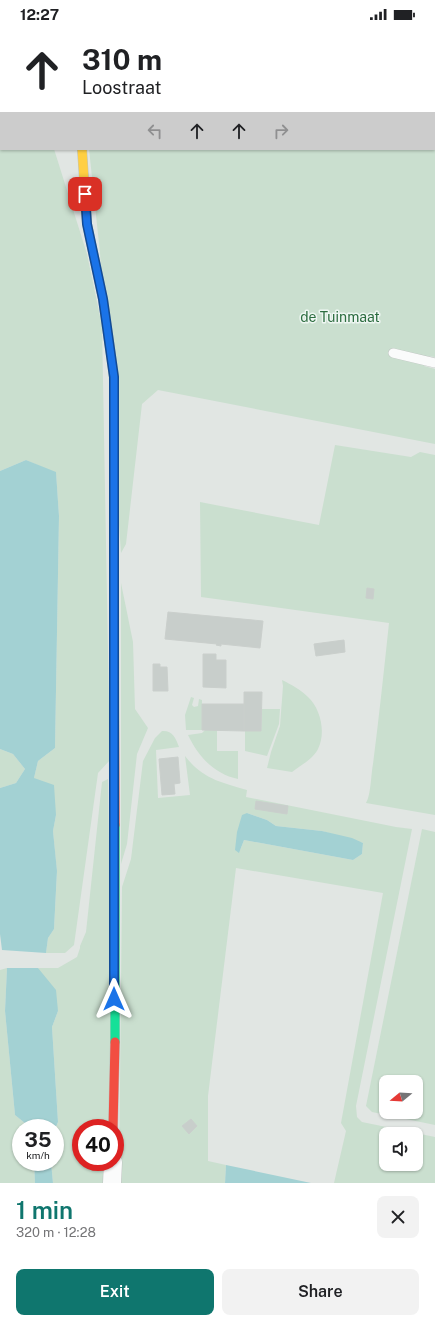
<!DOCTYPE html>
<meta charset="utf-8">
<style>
:root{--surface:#fff;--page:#f2f2f2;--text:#202124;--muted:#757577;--accent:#0f766e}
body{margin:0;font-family:"Public Sans",sans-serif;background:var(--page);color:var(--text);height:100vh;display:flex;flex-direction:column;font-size:15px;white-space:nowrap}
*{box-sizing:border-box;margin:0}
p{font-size:13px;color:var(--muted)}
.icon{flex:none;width:22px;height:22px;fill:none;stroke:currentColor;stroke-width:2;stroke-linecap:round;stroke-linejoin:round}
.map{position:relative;height:1155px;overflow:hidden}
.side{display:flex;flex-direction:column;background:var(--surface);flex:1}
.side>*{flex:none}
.banner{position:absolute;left:0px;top:0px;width:435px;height:122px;box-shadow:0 1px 3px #0004;background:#fff;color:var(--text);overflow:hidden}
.needle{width:26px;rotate:252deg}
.controls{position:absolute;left:379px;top:1047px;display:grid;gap:8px}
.controls a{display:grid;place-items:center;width:44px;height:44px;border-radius:8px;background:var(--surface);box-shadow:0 1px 3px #0004;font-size:20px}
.speed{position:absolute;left:12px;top:1091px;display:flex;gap:8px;font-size:20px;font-weight:700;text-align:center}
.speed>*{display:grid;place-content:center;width:52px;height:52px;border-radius:50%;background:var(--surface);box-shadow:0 1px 3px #0004;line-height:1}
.speed small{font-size:10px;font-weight:400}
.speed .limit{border:6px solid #d22;background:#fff;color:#111}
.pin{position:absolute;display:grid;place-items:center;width:34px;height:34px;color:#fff;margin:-17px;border-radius:8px;box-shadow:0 2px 6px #0006}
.me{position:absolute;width:44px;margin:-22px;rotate:0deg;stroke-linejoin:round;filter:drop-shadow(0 0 3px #0008)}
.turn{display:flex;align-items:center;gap:14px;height:84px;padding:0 16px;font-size:18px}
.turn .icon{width:52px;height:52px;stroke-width:2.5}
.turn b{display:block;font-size:28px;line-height:34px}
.lanes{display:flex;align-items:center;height:38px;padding:0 16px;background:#0003;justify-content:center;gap:20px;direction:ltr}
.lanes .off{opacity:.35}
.round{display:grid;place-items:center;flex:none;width:42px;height:42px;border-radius:8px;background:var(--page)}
.headline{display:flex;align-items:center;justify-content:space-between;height:68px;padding:0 16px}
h1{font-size:24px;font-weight:600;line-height:30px;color:var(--accent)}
.primary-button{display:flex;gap:8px;margin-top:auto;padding:8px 16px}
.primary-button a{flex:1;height:46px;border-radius:8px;background:var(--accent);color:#fff;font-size:16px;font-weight:600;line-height:46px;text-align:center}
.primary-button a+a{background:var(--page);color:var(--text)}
.status{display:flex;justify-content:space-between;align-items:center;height:28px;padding:0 20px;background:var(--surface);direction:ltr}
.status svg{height:11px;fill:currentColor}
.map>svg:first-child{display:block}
</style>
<div class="status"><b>12:27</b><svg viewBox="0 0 49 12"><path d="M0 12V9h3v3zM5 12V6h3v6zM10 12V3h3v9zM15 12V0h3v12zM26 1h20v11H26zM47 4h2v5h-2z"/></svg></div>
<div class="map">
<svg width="435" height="1155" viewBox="0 0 435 1155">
<rect width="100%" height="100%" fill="#e1e6e3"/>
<g fill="#cadfcf" fill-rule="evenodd">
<path d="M 0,0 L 16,0 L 16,1 L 1,1 L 1,121 L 54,121 L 87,226 L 102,298 L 110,732 L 98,745 L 74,917 L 65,925 L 46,925 L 48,910 L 54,901 L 57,844 L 53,803 L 56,787 L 34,750 L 38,733 L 55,720 L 59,488 L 56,445 L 26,432 L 0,443 Z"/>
<path d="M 80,0 L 435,0 L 435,329 L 427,328 L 424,338 L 435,341 L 435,416 L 158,362 L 142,376 L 126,516 L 121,525 L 100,225 L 89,121 L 434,121 L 434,1 L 80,1 Z"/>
<path d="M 335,417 L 411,429 L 420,424 L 435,427 L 435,787 L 366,775 C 371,767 371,746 373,736 C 379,689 384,642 389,595 L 201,569 L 200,474 L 319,497 Z"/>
<path d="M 121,555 L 133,614 L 135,681 L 148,700 L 137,726 L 127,816 L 121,836 Z"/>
<path d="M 282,652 C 292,657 300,661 308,669 C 321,681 326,705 318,721 C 313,731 301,737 292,744 L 267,740 L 271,724 L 280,698 L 283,658 Z"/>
<path d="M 191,669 L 194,670 L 192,677 L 194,679 L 198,678 L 199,671 L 202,672 L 202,702 L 186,702 L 185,687 Z"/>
<path d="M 262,681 L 280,681 L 279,696 L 267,728 L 245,723 L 245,703 L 261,703 Z"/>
<path d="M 205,702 L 217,702 L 217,723 L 238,723 L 238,751 C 214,746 198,728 188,707 L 202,705 Z"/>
<path d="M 162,703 C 172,702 176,710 179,719 L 156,722 L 158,770 L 190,767 L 185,728 C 203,751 220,754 247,762 L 246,769 L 396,799 L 412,801 L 356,1078 L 357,1089 L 362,1094 L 435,1109 L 435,1155 L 334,1155 L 346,1103 L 341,1095 L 383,865 L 236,840 L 208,1068 L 208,1133 L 226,1137 L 225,1155 L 119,1155 L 122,859 L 131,831 L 143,733 L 155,710 ZM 247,785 L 267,792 L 276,798 L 322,803 L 363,815 L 362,826 L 353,832 L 244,812 L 239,825 ZM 386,1106 L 416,1106 L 416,1136 L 386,1136 Z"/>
<path d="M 0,721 L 13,726 L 25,741 L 16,755 L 0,760 Z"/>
<path d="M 108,751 L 113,1100 L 81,1100 L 81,1134 L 111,1134 L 110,1155 L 53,1155 L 51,1134 L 55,1134 L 55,1101 L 58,1094 L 52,999 L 58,983 L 38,940 L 58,940 L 77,929 L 80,920 L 80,918 L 86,904 L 102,754 Z"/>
<path d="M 422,801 L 435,804 L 435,1097 L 372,1084 L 366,1078 ZM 386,1054 L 416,1054 L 416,1084 L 386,1084 Z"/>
<path d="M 7,940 L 5,983 L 15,1087 L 31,1100 L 21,1100 L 21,1134 L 34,1134 L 35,1155 L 0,1155 L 0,942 Z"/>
</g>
<g fill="#a3d1d3">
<path d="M 26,432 L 56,444 L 59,488 L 55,720 L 38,733 L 34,750 L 54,757 L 56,787 L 53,803 L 57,843 L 54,901 L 48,910 L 46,925 L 2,922 L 0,906 L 0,760 L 16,755 L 25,741 L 13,726 L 0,721 L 0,443 Z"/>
<path d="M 247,785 L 267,792 L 276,798 L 322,803 L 352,810 L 363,815 L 362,826 L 353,832 L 244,812 L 239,825 L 235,822 L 237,804 L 242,787 Z"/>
<path d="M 7,940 L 38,940 L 56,962 L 58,983 L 52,999 L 58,1094 L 55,1101 L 55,1100 L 31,1100 L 15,1087 L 5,983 Z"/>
<path d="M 34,1134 L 51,1134 L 53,1155 L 35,1155 Z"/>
<path d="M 226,1137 L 311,1155 L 225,1155 Z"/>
</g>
<g fill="#c8cecb" stroke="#cacfcc">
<path d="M 367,560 L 374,561 L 373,571 L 366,570 Z"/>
<path d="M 168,584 L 263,593 L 260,620 L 221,616 L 221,618 L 216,617 L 217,616 L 165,611 Z"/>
<path d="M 344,612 L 345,624 L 316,628 L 314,616 Z"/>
<path d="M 203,626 L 216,626 L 216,632 L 226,632 L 226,660 L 203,659 Z"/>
<path d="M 153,636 L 160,636 L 160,639 L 167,639 L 168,663 L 153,663 Z"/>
<path d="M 244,664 L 262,664 L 261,703 L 244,703 Z"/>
<path d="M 202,676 L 244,676 L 244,703 L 202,702 Z"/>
<path d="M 178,729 L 180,755 L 174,756 L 175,766 L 162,767 L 159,731 Z"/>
<path d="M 256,773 L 288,778 L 287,786 L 255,781 Z"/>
<path d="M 191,1091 L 197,1098 L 189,1106 L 182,1098 Z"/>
</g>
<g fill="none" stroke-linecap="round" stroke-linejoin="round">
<g stroke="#bec3c0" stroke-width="10">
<path id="lane" d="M 393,325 L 435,335"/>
</g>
<g stroke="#bec3c0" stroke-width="19">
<g id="street">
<path d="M 74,0 L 74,1"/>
<path d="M 112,1155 L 113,1134"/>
</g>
</g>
<g stroke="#bdc4c0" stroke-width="10">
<g id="fast">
<path d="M 114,360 L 114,580"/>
<path d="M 115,797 L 115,1014"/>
</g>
</g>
<g stroke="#bdc4c0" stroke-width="10">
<path id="slow" d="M 82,121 L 87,196 L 103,271 L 114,349 L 114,360"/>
</g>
<g stroke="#bdc4c0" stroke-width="10">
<g id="jam">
<path d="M 114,580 L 115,797"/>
<path d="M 113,1100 L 115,1014"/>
</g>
</g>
<use href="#lane" stroke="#fafbfb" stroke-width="9"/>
<use href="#street" stroke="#fafbfb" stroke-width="18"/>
<use href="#fast" stroke="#16e098" stroke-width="9"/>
<use href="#slow" stroke="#ffcf43" stroke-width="9"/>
<use href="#jam" stroke="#f24e42" stroke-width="9"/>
</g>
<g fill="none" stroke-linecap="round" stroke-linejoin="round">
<g stroke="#114b97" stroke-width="10">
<path id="route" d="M 85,166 L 87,196 L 103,271 L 114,349 L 114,971"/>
</g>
<use href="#route" stroke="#1a73e8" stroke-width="7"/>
</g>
<g text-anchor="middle" stroke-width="3" stroke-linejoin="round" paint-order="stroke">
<g font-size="14" fill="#2d6d40" stroke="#eef6f2">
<text x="340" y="294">de Tuinmaat</text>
</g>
</g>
</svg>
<div class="controls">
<a><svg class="needle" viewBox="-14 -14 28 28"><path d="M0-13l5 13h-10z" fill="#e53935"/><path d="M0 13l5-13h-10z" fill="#757577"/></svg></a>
<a><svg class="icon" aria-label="sound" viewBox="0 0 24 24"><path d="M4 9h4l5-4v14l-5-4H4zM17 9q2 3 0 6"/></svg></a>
</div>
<div class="speed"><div>35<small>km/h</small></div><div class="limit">40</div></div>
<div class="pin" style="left:85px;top:166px;background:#d93025"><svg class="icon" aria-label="arrive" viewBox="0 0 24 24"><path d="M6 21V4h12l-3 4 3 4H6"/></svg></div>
<svg class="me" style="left:114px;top:971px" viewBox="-20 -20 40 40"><path d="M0-17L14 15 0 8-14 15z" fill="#1a73e8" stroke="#fff" stroke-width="4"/></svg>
<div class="banner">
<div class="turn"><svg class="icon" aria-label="ahead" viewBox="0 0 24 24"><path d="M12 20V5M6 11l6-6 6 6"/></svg><div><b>310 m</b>Loostraat</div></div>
<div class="lanes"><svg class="icon off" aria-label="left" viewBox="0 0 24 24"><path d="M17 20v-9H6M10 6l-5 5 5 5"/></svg><svg class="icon" aria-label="ahead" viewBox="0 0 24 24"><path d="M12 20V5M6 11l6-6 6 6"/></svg><svg class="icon" aria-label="ahead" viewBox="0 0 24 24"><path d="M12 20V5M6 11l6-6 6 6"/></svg><svg class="icon off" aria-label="right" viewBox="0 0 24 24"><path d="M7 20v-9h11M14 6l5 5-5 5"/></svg></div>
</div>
</div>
<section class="side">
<div class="headline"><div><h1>1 min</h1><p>320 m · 12:28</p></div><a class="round"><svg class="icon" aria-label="close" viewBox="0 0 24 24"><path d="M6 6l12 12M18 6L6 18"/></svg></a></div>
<div class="primary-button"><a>Exit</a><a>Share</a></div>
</section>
